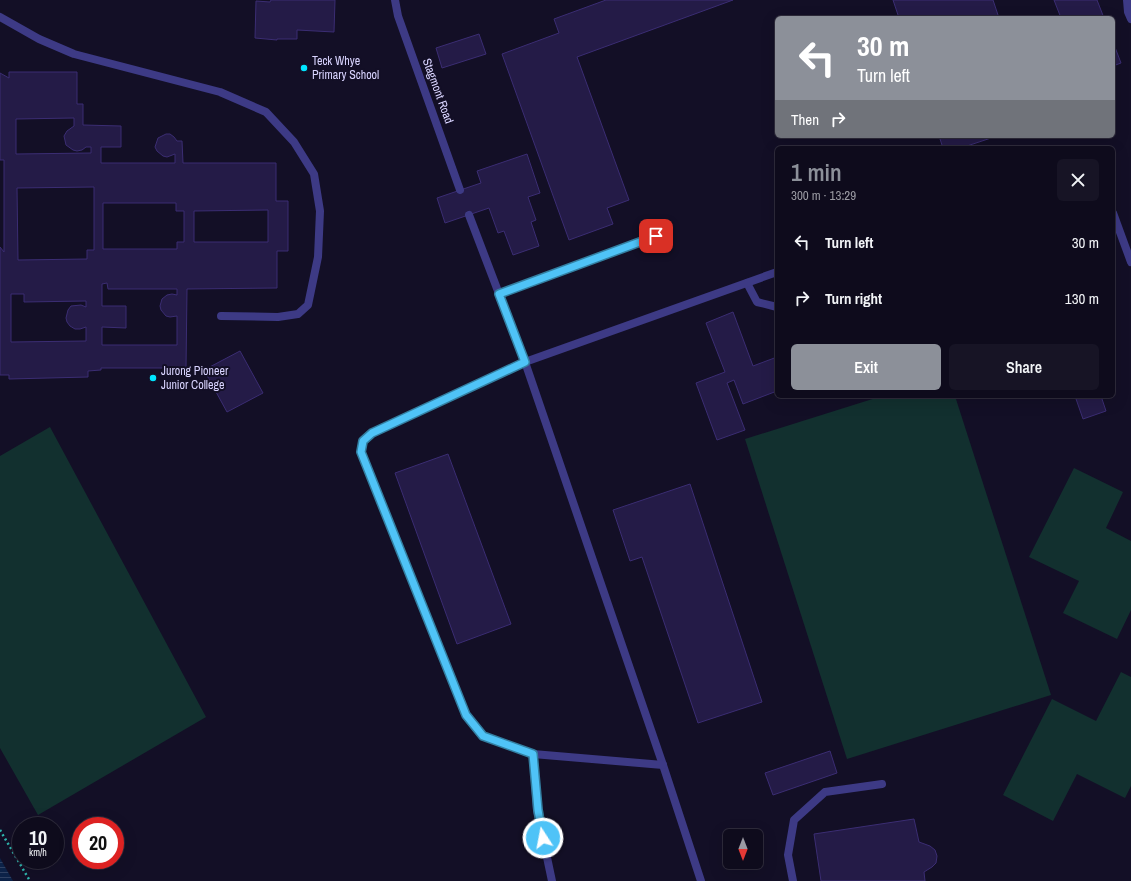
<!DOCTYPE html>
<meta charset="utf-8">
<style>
:root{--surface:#0e0b1c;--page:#171425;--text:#f1f3f6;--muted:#9b9ba3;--line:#2e2b3b;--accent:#8c9099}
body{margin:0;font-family:"Archivo Narrow",sans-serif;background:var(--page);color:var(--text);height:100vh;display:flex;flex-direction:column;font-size:15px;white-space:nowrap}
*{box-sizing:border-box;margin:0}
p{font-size:13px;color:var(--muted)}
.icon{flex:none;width:22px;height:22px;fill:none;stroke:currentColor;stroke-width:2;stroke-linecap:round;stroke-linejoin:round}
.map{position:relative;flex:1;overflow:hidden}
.panel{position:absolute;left:775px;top:146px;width:340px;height:252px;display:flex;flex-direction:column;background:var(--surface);border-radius:6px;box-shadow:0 4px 16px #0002,0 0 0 1px var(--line)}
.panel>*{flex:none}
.guide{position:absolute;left:775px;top:16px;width:340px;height:122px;border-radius:6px;box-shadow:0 4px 16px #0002,0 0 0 1px var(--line);background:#8c9099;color:#fff;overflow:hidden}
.needle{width:26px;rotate:180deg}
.fabs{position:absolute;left:723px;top:829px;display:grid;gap:8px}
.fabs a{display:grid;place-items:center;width:40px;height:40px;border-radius:6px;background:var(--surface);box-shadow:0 4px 16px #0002,0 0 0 1px var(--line);font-size:20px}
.speed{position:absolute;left:12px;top:817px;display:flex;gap:8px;font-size:20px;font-weight:700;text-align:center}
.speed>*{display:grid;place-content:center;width:52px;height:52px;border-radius:50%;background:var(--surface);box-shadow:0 4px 16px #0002,0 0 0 1px var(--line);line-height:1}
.speed small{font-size:10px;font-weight:400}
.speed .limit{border:6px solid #d22;background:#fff;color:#111}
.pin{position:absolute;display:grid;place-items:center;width:34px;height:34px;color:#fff;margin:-17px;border-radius:8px;box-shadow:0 2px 6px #0006}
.me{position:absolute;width:44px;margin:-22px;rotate:349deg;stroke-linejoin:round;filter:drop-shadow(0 0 3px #0008)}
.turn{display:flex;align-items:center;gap:14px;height:84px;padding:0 16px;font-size:18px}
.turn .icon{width:52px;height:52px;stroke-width:2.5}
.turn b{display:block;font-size:28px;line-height:34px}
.then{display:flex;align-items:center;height:38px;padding:0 16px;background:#0003;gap:8px;font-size:15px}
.round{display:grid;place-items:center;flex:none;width:42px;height:42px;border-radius:6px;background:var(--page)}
.head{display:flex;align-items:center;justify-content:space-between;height:68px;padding:0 16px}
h1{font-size:24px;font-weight:600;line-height:30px;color:var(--accent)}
.button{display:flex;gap:8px;margin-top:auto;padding:8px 16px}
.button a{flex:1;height:46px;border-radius:6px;background:var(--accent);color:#fff;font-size:16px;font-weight:600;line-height:46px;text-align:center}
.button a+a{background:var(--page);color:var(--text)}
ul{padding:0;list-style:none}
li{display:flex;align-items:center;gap:12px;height:56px;padding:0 16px}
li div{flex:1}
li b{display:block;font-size:15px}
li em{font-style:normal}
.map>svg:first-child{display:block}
</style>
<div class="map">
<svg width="1131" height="881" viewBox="0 0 1131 881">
<defs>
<pattern id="water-rules" width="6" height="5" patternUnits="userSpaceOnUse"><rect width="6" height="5" fill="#0c2248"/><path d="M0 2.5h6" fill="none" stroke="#2f4163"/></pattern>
</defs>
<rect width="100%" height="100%" fill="#130f26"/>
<g fill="#12302f">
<path d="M 882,396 L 955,396 L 1051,695 L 847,759 L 745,439 Z"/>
<path d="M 50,427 L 206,717 L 38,815 L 0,748 L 0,456 Z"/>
<path d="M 1074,468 L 1123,492 L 1106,528 L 1131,541 L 1131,610 L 1117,639 L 1063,613 L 1079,581 L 1029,557 Z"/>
<path d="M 1121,672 L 1131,677 L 1131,786 L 1125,798 L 1077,774 L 1053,821 L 1003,795 L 1052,699 L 1096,721 Z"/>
</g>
<path fill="url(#water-rules)" d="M 0,858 L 13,881 L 0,881 Z"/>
<g fill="#241b47" stroke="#3b2d73" fill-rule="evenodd">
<path d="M 271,0 L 335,0 L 334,32 L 297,30 L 297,39 L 277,39 L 277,40 L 255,38 L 256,1 L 270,2 Z"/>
<path d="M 606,0 L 733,0 L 577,57 L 629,200 L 607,208 L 613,224 L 569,240 L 502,54 L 559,33 L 554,19 Z"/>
<path d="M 893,0 L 993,0 L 999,18 L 899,18 Z"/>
<path d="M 1054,0 L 1097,0 L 1104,18 L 1061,18 Z"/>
<path d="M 479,34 L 486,54 L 442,68 L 436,48 Z"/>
<path d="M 1113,42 L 1121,63 L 1113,66 Z"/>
<path d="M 9,72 L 77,72 L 77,104 L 83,104 L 83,125 L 121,126 L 121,147 L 101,147 L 101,163 L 175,163 L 175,154 L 167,157 L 163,156 L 157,151 L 155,147 L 158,138 L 166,134 L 170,134 L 174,137 L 177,141 L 182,141 L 183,163 L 276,163 L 276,201 L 288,201 L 288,251 L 277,251 L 277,288 L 187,289 L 186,368 L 101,368 L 101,370 L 88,371 L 88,377 L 9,379 L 9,375 L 0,375 L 0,247 L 4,252 L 4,160 L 0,160 L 0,73 L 9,78 ZM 74,118 L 74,126 L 67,131 L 64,136 L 66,145 L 73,150 L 77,151 L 82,150 L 86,147 L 91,147 L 91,153 L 16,154 L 16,119 ZM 94,187 L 94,250 L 87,250 L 87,259 L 18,260 L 17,188 ZM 103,203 L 176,203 L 176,211 L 184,211 L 184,242 L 177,242 L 177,249 L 103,249 ZM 268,210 L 268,242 L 194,242 L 194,211 ZM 107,283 L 108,289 L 177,289 L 177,295 L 172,294 L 167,295 L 162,299 L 160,306 L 161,310 L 166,316 L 170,317 L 177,316 L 177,345 L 102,345 L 102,327 L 126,328 L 126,306 L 102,306 L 102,284 ZM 11,294 L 24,294 L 24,302 L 86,301 L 86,307 L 81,305 L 71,306 L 68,310 L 66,318 L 67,322 L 70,326 L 75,329 L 80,329 L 86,327 L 86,341 L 11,342 Z"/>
<path d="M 939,136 L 997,136 L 961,148 L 943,148 Z"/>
<path d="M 527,154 L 540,193 L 528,197 L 536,220 L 531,222 L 539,246 L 513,255 L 504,231 L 498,233 L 489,208 L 445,223 L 437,198 L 481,183 L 477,171 Z"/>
<path d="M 733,312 L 753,366 L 777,357 L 777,391 L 743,404 L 734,380 L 727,383 L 745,430 L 717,440 L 696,383 L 725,372 L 706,323 Z"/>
<path d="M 240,351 L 263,393 L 227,412 L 204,370 Z"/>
<path d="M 1075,396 L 1101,396 L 1106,411 L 1083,419 Z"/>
<path d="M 448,454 L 511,624 L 457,644 L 395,473 Z"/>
<path d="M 690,484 L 762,702 L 698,723 L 642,557 L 630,561 L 613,510 Z"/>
<path d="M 830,751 L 837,773 L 773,795 L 765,773 Z"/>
<path d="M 914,819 L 919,842 L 930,846 L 935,850 L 937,856 L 936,863 L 932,867 L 924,872 L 925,881 L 821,881 L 814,834 Z"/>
</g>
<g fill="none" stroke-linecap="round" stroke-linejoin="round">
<path stroke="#2fb8b0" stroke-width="2.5" stroke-dasharray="2 3" stroke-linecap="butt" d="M 0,830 L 30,881"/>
<g stroke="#3d3a85" stroke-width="8">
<path d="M 395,0 L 398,16 L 460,190"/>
<path d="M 1127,0 L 1128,12 L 1131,19"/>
<path d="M 0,17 L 39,39 L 74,54 L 220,92 L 266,112 L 294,142 L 314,174 L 320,211 L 318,257 L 308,305 L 298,314 L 278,317 L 221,316"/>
<path d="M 1113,213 L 1131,262"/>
<path d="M 469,215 L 525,362 L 663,765 L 701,881"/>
<path d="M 747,283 L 757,302 L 777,307"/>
<path d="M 499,294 L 656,236"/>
<path d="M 533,754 L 537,810 L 552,881"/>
<path d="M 663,765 L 533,754 L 483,736 L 466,715 L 361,452 L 363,441 L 372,433 L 525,362 L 777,272"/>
<path d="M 793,881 L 788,855 L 794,820 L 825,792 L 882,784"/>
</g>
</g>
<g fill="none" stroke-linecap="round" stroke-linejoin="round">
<g stroke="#337fa1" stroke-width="10">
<path id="route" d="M 543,838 L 538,810 L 533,754 L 483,736 L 466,715 L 361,452 L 363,441 L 372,433 L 525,362 L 499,294 L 656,236"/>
</g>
<use href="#route" stroke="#4fc3f7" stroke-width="7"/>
</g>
<g fill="#00e5ff" stroke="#130f26" stroke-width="1.5">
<circle cx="304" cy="68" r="4"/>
<circle cx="153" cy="378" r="4"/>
</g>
<g text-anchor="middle" stroke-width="4" stroke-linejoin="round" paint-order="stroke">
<g font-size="12" fill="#d9d4ff" stroke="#130f26" text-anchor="start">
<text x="312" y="65">Teck Whye<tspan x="312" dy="14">Primary School</tspan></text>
<text x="161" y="375">Jurong Pioneer<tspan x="161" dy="14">Junior College</tspan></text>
</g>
<g font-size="12" fill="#d9d4ff" stroke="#130f26">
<text transform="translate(438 91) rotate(70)" y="4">Stagmont Road</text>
</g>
</g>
</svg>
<div class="fabs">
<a><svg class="needle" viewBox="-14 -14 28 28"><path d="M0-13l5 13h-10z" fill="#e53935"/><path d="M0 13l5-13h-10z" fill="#9b9ba3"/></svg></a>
</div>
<div class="speed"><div>10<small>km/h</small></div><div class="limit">20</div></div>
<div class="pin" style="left:656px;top:236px;background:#d93025"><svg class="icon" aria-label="arrive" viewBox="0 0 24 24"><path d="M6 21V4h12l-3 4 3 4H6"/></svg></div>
<svg class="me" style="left:543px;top:838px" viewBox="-20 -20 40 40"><circle r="17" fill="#4fc3f7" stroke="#fff" stroke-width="3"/><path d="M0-11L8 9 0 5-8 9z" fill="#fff"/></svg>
<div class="guide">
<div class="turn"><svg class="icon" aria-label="left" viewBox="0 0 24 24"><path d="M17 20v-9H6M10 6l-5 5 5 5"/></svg><div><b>30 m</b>Turn left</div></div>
<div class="then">Then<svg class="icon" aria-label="right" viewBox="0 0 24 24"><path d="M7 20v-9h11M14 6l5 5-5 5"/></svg></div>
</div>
<section class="panel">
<div class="head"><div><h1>1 min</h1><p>300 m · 13:29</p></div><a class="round"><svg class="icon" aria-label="close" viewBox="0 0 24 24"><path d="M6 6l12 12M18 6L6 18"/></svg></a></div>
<ul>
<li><svg class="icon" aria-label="left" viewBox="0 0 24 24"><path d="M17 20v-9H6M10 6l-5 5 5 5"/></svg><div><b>Turn left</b></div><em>30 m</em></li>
<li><svg class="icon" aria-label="right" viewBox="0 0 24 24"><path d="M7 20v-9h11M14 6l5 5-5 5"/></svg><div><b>Turn right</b></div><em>130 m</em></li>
</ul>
<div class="button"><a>Exit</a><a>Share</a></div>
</section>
</div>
